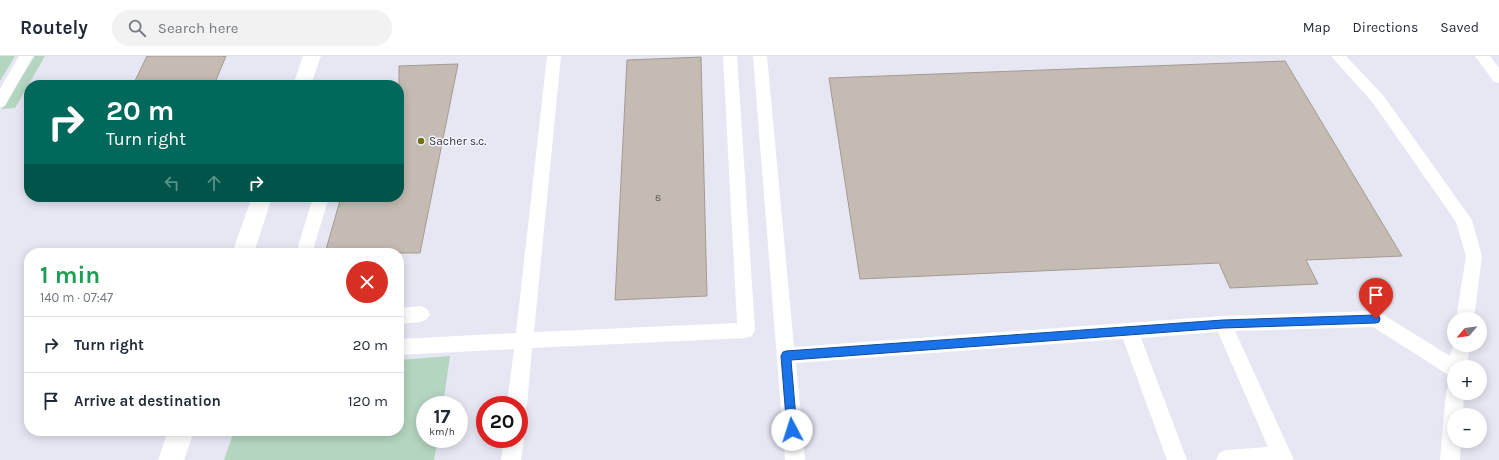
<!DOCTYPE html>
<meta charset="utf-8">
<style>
:root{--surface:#fff;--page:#f2f2f3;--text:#1f2937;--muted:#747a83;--line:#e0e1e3}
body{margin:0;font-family:Karla,sans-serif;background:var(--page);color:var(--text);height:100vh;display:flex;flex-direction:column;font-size:15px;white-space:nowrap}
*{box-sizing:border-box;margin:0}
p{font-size:13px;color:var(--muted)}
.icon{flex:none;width:22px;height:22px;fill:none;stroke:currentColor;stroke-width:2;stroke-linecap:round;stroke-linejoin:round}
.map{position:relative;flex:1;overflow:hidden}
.panel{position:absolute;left:24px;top:192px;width:380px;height:188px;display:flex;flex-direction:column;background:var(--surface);border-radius:16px;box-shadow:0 2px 10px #0003}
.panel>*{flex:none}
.top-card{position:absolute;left:24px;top:24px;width:380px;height:122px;border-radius:16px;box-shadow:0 2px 10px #0003;background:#00695c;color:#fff;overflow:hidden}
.needle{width:26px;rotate:241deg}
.controls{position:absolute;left:1447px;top:256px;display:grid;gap:8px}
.controls a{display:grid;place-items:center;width:40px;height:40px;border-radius:50%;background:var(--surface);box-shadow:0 2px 10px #0003;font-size:20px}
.speed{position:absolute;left:416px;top:340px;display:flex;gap:8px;font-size:20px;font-weight:700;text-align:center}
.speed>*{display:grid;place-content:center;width:52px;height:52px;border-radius:50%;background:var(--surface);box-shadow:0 2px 10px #0003;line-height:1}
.speed small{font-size:10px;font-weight:400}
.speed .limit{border:6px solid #d22;background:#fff;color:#111}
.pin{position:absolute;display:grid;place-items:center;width:34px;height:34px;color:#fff;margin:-41px -17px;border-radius:50% 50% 50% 0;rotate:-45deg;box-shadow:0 0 4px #0007}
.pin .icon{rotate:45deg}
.me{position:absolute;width:44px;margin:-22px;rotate:355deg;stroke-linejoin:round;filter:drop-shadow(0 0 3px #0008)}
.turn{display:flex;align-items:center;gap:14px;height:84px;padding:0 16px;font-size:18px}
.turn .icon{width:52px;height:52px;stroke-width:2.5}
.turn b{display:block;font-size:28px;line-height:34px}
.lanes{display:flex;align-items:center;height:38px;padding:0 16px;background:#0003;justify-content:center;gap:20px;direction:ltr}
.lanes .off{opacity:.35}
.round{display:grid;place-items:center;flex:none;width:42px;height:42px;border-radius:21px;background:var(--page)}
.summary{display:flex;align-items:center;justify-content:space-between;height:68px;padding:0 16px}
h1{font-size:24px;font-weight:700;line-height:30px;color:#1e9e55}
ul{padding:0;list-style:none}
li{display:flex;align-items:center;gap:12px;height:56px;padding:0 16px;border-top:1px solid var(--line)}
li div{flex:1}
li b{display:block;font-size:15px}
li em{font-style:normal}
header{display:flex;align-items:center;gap:24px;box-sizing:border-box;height:56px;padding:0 20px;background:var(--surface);border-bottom:1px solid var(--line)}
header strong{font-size:19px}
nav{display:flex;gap:22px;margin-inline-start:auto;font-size:14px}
.search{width:280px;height:36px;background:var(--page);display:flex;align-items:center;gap:10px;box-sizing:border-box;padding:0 14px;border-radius:22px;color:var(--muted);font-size:15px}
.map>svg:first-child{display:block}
</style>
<header>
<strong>Routely</strong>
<div class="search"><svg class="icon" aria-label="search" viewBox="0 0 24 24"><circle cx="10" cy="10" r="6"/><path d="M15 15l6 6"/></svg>Search here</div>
<nav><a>Map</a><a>Directions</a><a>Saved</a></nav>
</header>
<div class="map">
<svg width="1499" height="404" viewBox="0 0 1499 404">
<rect width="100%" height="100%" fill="#e6e7f3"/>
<g fill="#b4d5c0">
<path d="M 0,0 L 15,0 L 0,25 Z"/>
<path d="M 35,0 L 45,0 L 15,52 L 2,53 Z"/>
<path d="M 450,300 L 443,349 L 425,349 L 425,383 L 438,383 L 434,404 L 224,404 L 234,375 L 399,375 L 399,304 Z"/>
</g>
<g fill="#c4bbb2" stroke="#a49a92">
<path d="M 147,0 L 226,0 L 214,29 L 133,29 Z"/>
<path d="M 701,1 L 707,240 L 615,244 L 627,4 Z"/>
<path d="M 1285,5 L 1402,200 L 1306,204 L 1318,228 L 1230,232 L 1219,207 L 860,223 L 829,22 Z"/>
<path d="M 458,8 L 420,197 L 325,197 L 341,141 L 399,141 L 399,10 Z"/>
</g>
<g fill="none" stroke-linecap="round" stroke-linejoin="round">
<g fill="#fff" fill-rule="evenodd">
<path d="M 19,0 L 33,0 L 5,50 L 0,51 L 0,33 Z"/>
<path d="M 547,0 L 561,0 L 534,276 L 737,267 L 723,0 L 737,0 L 755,274 L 752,280 L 746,282 L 532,292 L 527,349 L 524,355 L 519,357 L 519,349 L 507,349 L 514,293 L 399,299 L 399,283 L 516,277 Z"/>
<path d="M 753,0 L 767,0 L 794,291 L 1223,260 L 1376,255 L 1382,258 L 1450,300 L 1454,285 L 1454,289 L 1470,289 L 1467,311 L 1454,311 L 1454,320 L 1447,318 L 1373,271 L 1235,275 L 1294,404 L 1216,404 L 1219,397 L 1226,394 L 1268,391 L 1218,276 L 1141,282 L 1187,404 L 1167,404 L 1123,283 L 796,307 L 805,404 L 785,404 Z"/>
<path d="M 1331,0 L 1346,0 L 1383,39 L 1472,164 L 1482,200 L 1474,263 L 1456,263 L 1466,200 L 1456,166 L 1373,47 Z"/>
<path d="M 1475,0 L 1490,0 L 1499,12 L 1499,27 L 1494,26 Z"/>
<path d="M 313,141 L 329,141 L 312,197 L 296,197 Z"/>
<path d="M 421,250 L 427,253 L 430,258 L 427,263 L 421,266 L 399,268 L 399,252 Z"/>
<path d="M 1454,329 L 1454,337 L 1464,337 L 1463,359 L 1454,359 L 1454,385 L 1461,385 L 1460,404 L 1440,404 L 1446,337 L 1448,331 Z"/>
<path d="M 519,376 L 524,383 L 521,404 L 501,404 L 504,383 L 519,383 Z"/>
</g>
<g fill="#fff" fill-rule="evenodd">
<path d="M 303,0 L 321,0 L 311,29 L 293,29 Z"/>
<path d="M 252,141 L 272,141 L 254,197 L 232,197 Z"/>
<path d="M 168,375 L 194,375 L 184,404 L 158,404 Z"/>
</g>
</g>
<path fill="#1a73e8" stroke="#114b97" d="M 1376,259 L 1379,260 L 1380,263 L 1379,266 L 1376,267 L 1223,272 L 791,304 L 797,374 L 796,378 L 792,379 L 789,378 L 787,374 L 781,300 L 783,296 L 786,295 L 1223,264 Z"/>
<circle fill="#747115" stroke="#f4f4fe" stroke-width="1.5" cx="421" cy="85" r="4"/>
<g text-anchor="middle" stroke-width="3" stroke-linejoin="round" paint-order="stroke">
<g font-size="10" fill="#595758">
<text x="658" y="145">8</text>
</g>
<g font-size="12" fill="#35363a" stroke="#f4f4fe" text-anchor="start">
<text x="429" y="89">Sacher s.c.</text>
</g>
</g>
</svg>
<div class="controls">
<a><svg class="needle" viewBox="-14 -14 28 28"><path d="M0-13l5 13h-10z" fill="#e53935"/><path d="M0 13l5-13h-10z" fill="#747a83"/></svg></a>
<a>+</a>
<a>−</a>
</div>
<div class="speed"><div>17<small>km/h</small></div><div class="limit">20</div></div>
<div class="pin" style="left:1376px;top:263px;background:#d93025"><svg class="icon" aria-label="arrive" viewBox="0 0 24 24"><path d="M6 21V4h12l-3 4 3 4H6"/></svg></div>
<svg class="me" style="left:792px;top:374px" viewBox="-20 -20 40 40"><circle r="19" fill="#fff"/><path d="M0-13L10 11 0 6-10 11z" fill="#1a73e8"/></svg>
<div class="top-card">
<div class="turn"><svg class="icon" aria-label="right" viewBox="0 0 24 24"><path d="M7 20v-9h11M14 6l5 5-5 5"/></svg><div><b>20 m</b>Turn right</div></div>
<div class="lanes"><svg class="icon off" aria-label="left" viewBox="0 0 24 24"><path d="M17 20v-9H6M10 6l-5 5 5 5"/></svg><svg class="icon off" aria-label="ahead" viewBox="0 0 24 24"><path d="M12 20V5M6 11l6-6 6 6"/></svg><svg class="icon" aria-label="right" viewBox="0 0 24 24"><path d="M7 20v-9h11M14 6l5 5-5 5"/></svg></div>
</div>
<section class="panel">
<div class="summary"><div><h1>1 min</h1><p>140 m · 07:47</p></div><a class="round" style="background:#d93025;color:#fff"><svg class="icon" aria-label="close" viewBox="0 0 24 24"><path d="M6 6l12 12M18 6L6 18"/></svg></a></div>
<ul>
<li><svg class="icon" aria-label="right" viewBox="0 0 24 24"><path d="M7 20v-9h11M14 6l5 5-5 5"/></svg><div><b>Turn right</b></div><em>20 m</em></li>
<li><svg class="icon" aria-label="arrive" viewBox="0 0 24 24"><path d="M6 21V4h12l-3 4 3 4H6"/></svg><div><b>Arrive at destination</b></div><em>120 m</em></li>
</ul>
</section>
</div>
